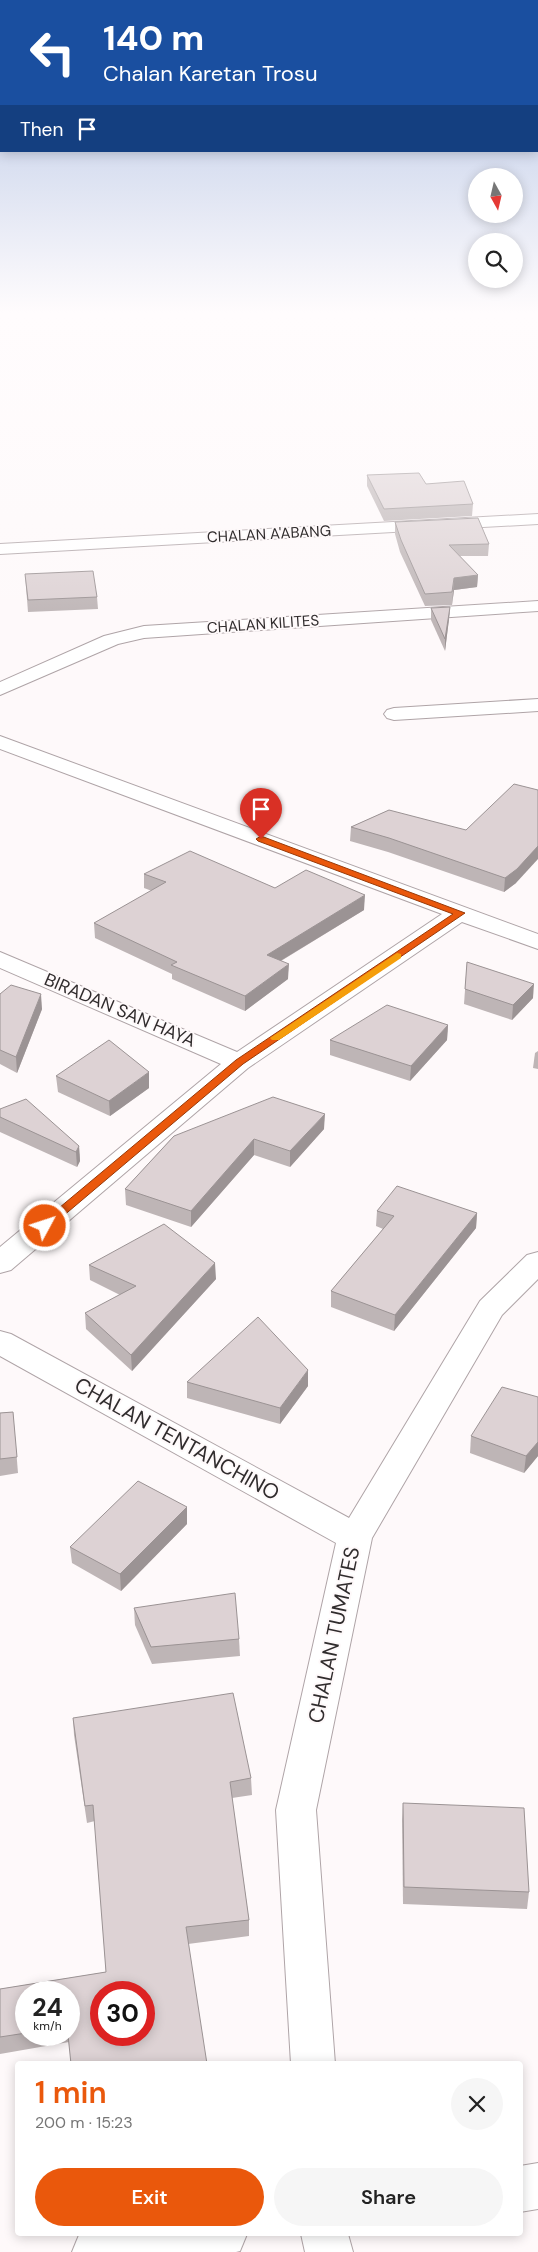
<!DOCTYPE html>
<meta charset="utf-8">
<style>
:root{--surface:#fff;--page:#f6f6f6;--text:#222;--muted:#767676;--accent:#ea580c}
body{margin:0;font-family:"DM Sans",sans-serif;background:var(--page);color:var(--text);height:100vh;display:flex;flex-direction:column;font-size:19px;white-space:nowrap}
*{box-sizing:border-box;margin:0}
p{font-size:16px;color:var(--muted)}
.icon{flex:none;width:28px;height:28px;fill:none;stroke:currentColor;stroke-width:2;stroke-linecap:round;stroke-linejoin:round}
.map{position:relative;flex:1;overflow:hidden}
.sheet{position:absolute;left:15px;top:2061px;width:508px;height:175px;display:flex;flex-direction:column;background:var(--surface);border-radius:5px;box-shadow:0 2px 12px #0003}
.sheet>*{flex:none}
.guide{position:absolute;left:0px;top:0px;width:539px;height:152px;box-shadow:0 2px 12px #0003;background:#1a4fa0;color:#fff;overflow:hidden}
.needle{width:32px;rotate:172deg}
.fabs{position:absolute;left:468px;top:168px;display:grid;gap:10px}
.fabs a{display:grid;place-items:center;width:55px;height:55px;border-radius:50%;background:var(--surface);box-shadow:0 2px 12px #0003;font-size:25px}
.speed{position:absolute;left:15px;top:1981px;display:flex;gap:10px;font-size:25px;font-weight:700;text-align:center}
.speed>*{display:grid;place-content:center;width:65px;height:65px;border-radius:50%;background:var(--surface);box-shadow:0 2px 12px #0003;line-height:1}
.speed small{font-size:12px;font-weight:400}
.speed .limit{border:8px solid #d22;background:#fff;color:#111}
.pin{position:absolute;display:grid;place-items:center;width:42px;height:42px;color:#fff;margin:-51px -21px;border-radius:50% 50% 50% 0;rotate:-45deg;box-shadow:0 0 5px #0007}
.pin .icon{rotate:45deg}
.me{position:absolute;width:55px;margin:-28px;rotate:50deg;stroke-linejoin:round;filter:drop-shadow(0 0 4px #0008)}
.turn{display:flex;align-items:center;gap:18px;height:105px;padding:0 20px;font-size:22px}
.turn .icon{width:65px;height:65px;stroke-width:2.5}
.turn b{display:block;font-size:35px;line-height:42px}
.then{display:flex;align-items:center;height:48px;padding:0 20px;background:#0003;gap:10px;font-size:19px}
.round{display:grid;place-items:center;flex:none;width:52px;height:52px;border-radius:26px;background:var(--page)}
.headline{display:flex;align-items:center;justify-content:space-between;height:85px;padding:0 20px}
h1{font-size:30px;font-weight:600;line-height:38px;color:var(--accent)}
.cta{display:flex;gap:10px;margin-top:auto;padding:10px 20px}
.cta a{flex:1;height:58px;border-radius:30px;background:var(--accent);color:#fff;font-size:20px;font-weight:600;line-height:58px;text-align:center}
.cta a+a{background:var(--page);color:var(--text)}
.map>svg:first-child{display:block}
</style>
<div class="map">
<svg width="538" height="2252" viewBox="0 0 538 2252">
<rect width="100%" height="100%" fill="#fef9fa"/>
<g fill="none" stroke-linecap="round" stroke-linejoin="round">
<g stroke="#afa4a7" stroke-width="2">
<g id="minor">
<path d="M 538,514 L 538,524 L 0,554 L 0,544 Z"/>
<path d="M 538,601 L 538,611 L 144,638 L 118,644 L 0,695 L 0,682 L 104,636 L 144,626 Z"/>
<path d="M 538,699 L 538,711 L 394,720 L 387,718 L 384,714 L 387,710 L 394,708 Z"/>
<path d="M 0,736 L 538,934 L 538,949 L 462,922 L 248,1068 L 11,1270 L 0,1273 L 0,1247 L 221,1064 L 0,968 L 0,952 L 237,1052 L 442,914 L 0,749 Z"/>
<path d="M 538,1252 L 538,1279 L 502,1315 L 372,1538 L 316,1810 L 335,2064 L 291,2064 L 276,1810 L 336,1543 L 0,1356 L 0,1331 L 11,1334 L 349,1518 L 480,1301 L 527,1255 Z"/>
<path d="M 538,2163 L 538,2209 L 520,2212 L 520,2166 Z"/>
<path d="M 83,2234 L 247,2234 L 240,2251 L 236,2252 L 72,2252 L 79,2235 Z"/>
<path d="M 301,2234 L 348,2234 L 353,2252 L 305,2252 Z"/>
</g>
</g>
<use href="#minor" fill="#fff" fill-rule="evenodd"/>
</g>
<g fill="#beb5b6" fill-rule="evenodd">
<path d="M 367,475 L 426,484 L 473,504 L 472,516 L 384,521 L 367,486 Z"/>
<path d="M 395,522 L 489,544 L 488,556 L 460,556 L 478,575 L 477,587 L 454,590 L 452,605 L 425,606 L 400,552 L 395,534 Z"/>
<path d="M 25,574 L 97,597 L 98,609 L 28,612 Z"/>
<path d="M 450,607 L 449,619 L 445,651 L 431,620 L 431,608 Z"/>
<path d="M 389,810 L 516,883 L 504,892 L 388,852 L 350,841 L 351,827 Z"/>
<path d="M 144,874 L 275,888 L 364,910 L 281,961 L 288,979 L 245,1011 L 172,979 L 172,974 L 95,938 L 94,923 L 152,891 L 144,888 Z"/>
<path d="M 467,962 L 533,998 L 512,1020 L 464,1004 Z"/>
<path d="M 0,994 L 42,1009 L 17,1073 L 0,1064 Z"/>
<path d="M 448,1025 L 447,1040 L 410,1081 L 330,1055 L 330,1040 Z"/>
<path d="M 538,1051 L 538,1069 L 533,1068 L 535,1053 Z"/>
<path d="M 56,1076 L 149,1088 L 110,1116 L 58,1092 Z"/>
<path d="M 0,1109 L 79,1146 L 80,1161 L 77,1167 L 0,1132 Z"/>
<path d="M 324,1129 L 290,1167 L 254,1155 L 191,1227 L 126,1205 L 125,1189 L 174,1136 Z"/>
<path d="M 377,1211 L 477,1213 L 476,1228 L 394,1331 L 331,1307 L 331,1291 L 383,1229 L 376,1226 Z"/>
<path d="M 89,1265 L 216,1279 L 132,1371 L 86,1329 L 85,1313 L 120,1295 L 90,1280 Z"/>
<path d="M 187,1382 L 308,1386 L 280,1424 L 187,1398 Z"/>
<path d="M 538,1397 L 538,1456 L 524,1473 L 470,1453 L 471,1436 Z"/>
<path d="M 13,1412 L 18,1473 L 0,1476 L 0,1413 Z"/>
<path d="M 187,1524 L 121,1591 L 72,1563 L 70,1547 Z"/>
<path d="M 134,1608 L 239,1639 L 240,1656 L 152,1664 L 135,1625 Z"/>
<path d="M 73,1718 L 251,1778 L 252,1795 L 232,1798 L 249,1920 L 249,1936 L 188,1944 L 69,2042 L 0,2054 L 0,1989 L 106,1972 L 95,1821 L 87,1823 L 74,1735 ZM 26,1992 L 69,1992 L 69,2035 L 26,2035 Z"/>
<path d="M 403,1803 L 529,1892 L 527,1909 L 403,1904 L 402,1820 Z"/>
</g>
<g fill="#9b9394">
<path d="M 478,575 L 477,587 L 454,590 L 452,605 L 454,578 Z"/>
<path d="M 450,607 L 449,619 L 445,651 L 445,639 Z"/>
<path d="M 538,846 L 538,859 L 516,883 L 504,892 L 505,878 Z"/>
<path d="M 365,895 L 364,910 L 267,969 L 267,955 Z"/>
<path d="M 289,964 L 288,979 L 245,1011 L 245,996 Z"/>
<path d="M 534,984 L 533,998 L 512,1020 L 513,1005 Z"/>
<path d="M 41,994 L 42,1009 L 17,1073 L 16,1057 Z"/>
<path d="M 448,1025 L 447,1040 L 410,1081 L 411,1066 Z"/>
<path d="M 149,1072 L 149,1088 L 110,1116 L 109,1101 Z"/>
<path d="M 325,1114 L 324,1129 L 290,1167 L 290,1151 Z"/>
<path d="M 254,1139 L 254,1155 L 191,1227 L 191,1211 Z"/>
<path d="M 79,1146 L 80,1161 L 77,1167 L 76,1152 Z"/>
<path d="M 477,1213 L 476,1228 L 394,1331 L 395,1315 Z"/>
<path d="M 215,1263 L 216,1279 L 132,1371 L 131,1355 Z"/>
<path d="M 308,1370 L 308,1386 L 280,1424 L 280,1408 Z"/>
<path d="M 538,1442 L 538,1456 L 524,1473 L 526,1456 Z"/>
<path d="M 187,1507 L 187,1524 L 121,1591 L 120,1574 Z"/>
</g>
<g fill="#ddd2d4" stroke="#9b9394" fill-rule="evenodd">
<path d="M 419,473 L 426,484 L 464,481 L 473,504 L 384,509 L 367,475 Z"/>
<path d="M 478,518 L 489,544 L 449,545 L 478,575 L 454,578 L 452,592 L 425,594 L 401,540 L 395,522 Z"/>
<path d="M 93,571 L 97,597 L 28,600 L 25,574 Z"/>
<path d="M 450,607 L 445,639 L 431,608 Z"/>
<path d="M 514,784 L 538,790 L 538,846 L 517,869 L 505,878 L 389,838 L 351,827 L 389,810 L 466,830 Z"/>
<path d="M 190,851 L 275,888 L 306,870 L 365,895 L 267,955 L 289,964 L 245,996 L 171,965 L 177,962 L 94,923 L 166,882 L 144,874 Z"/>
<path d="M 467,962 L 534,984 L 513,1005 L 465,989 Z"/>
<path d="M 11,985 L 41,994 L 16,1057 L 0,1050 L 0,994 Z"/>
<path d="M 387,1005 L 448,1025 L 411,1066 L 330,1040 Z"/>
<path d="M 109,1040 L 149,1072 L 109,1101 L 56,1076 Z"/>
<path d="M 273,1097 L 325,1114 L 290,1151 L 254,1139 L 191,1211 L 125,1189 L 174,1136 Z"/>
<path d="M 26,1099 L 79,1146 L 76,1152 L 0,1117 L 0,1109 Z"/>
<path d="M 397,1186 L 477,1213 L 395,1315 L 331,1291 L 394,1216 L 377,1211 Z"/>
<path d="M 164,1224 L 215,1263 L 131,1355 L 85,1313 L 136,1286 L 89,1265 Z"/>
<path d="M 258,1317 L 308,1370 L 280,1408 L 187,1382 Z"/>
<path d="M 502,1387 L 538,1397 L 538,1442 L 526,1456 L 471,1436 Z"/>
<path d="M 13,1412 L 17,1457 L 0,1459 L 0,1413 Z"/>
<path d="M 138,1481 L 187,1507 L 120,1574 L 70,1547 Z"/>
<path d="M 235,1593 L 239,1639 L 151,1647 L 134,1608 Z"/>
<path d="M 233,1693 L 251,1778 L 230,1782 L 249,1920 L 186,1927 L 207,2064 L 71,2064 L 68,2035 L 69,1992 L 26,1992 L 26,2033 L 0,2037 L 0,1989 L 106,1972 L 93,1805 L 85,1806 L 73,1718 ZM 101,1992 L 144,1992 L 144,2035 L 101,2035 Z"/>
<path d="M 403,1803 L 524,1808 L 529,1892 L 404,1887 Z"/>
</g>
<linearGradient id="sky" x2="0" y2="1"><stop stop-color="#afc0e3"/><stop offset="0.5" stop-color="#fffcfd"/><stop offset="1" stop-color="#fffcfd" stop-opacity="0"/></linearGradient>
<rect width="538" height="626" fill="url(#sky)"/>
<path fill="#ea580c" stroke="#983908" d="M 261,836 L 465,913 L 243,1064 L 49,1228 L 41,1228 L 39,1226 L 41,1223 L 236,1060 L 453,914 L 258,841 L 256,839 Z"/>
<path fill="#f59e0b" d="M 397,953 L 401,954 L 401,958 L 279,1040 L 272,1040 L 270,1038 Z"/>
<g text-anchor="middle" stroke-width="4" stroke-linejoin="round" paint-order="stroke">
<g font-size="15" fill="#302c2d" stroke="#fef9fa">
<text transform="translate(269 534) rotate(-3)" y="5">CHALAN A'ABANG</text>
<text transform="translate(263 624) rotate(-4)" y="5">CHALAN KILITES</text>
</g>
<g font-size="18" fill="#302c2d" stroke="#fef9fa">
<text transform="translate(120 1010) rotate(23)" y="6">BIRADAN SAN HAYA</text>
</g>
<g font-size="21" fill="#302c2d" stroke="#fef9fa">
<text transform="translate(177 1439) rotate(29)" y="7">CHALAN TENTANCHINO</text>
<text transform="translate(334 1635) rotate(-78)" y="7">CHALAN TUMATES</text>
</g>
</g>
</svg>
<div class="fabs">
<a><svg class="needle" viewBox="-14 -14 28 28"><path d="M0-13l5 13h-10z" fill="#e53935"/><path d="M0 13l5-13h-10z" fill="#767676"/></svg></a>
<a><svg class="icon" aria-label="search" viewBox="0 0 24 24"><circle cx="10" cy="10" r="6"/><path d="M15 15l6 6"/></svg></a>
</div>
<div class="speed"><div>24<small>km/h</small></div><div class="limit">30</div></div>
<div class="pin" style="left:261px;top:839px;background:#d93025"><svg class="icon" aria-label="arrive" viewBox="0 0 24 24"><path d="M6 21V4h12l-3 4 3 4H6"/></svg></div>
<svg class="me" style="left:45px;top:1226px" viewBox="-20 -20 40 40"><circle r="17" fill="#ea580c" stroke="#fff" stroke-width="3"/><path d="M0-11L8 9 0 5-8 9z" fill="#fff"/></svg>
<div class="guide">
<div class="turn"><svg class="icon" aria-label="left" viewBox="0 0 24 24"><path d="M17 20v-9H6M10 6l-5 5 5 5"/></svg><div><b>140 m</b>Chalan Karetan Trosu</div></div>
<div class="then">Then<svg class="icon" aria-label="arrive" viewBox="0 0 24 24"><path d="M6 21V4h12l-3 4 3 4H6"/></svg></div>
</div>
<section class="sheet">
<div class="headline"><div><h1>1 min</h1><p>200 m · 15:23</p></div><a class="round"><svg class="icon" aria-label="close" viewBox="0 0 24 24"><path d="M6 6l12 12M18 6L6 18"/></svg></a></div>
<div class="cta"><a>Exit</a><a>Share</a></div>
</section>
</div>
